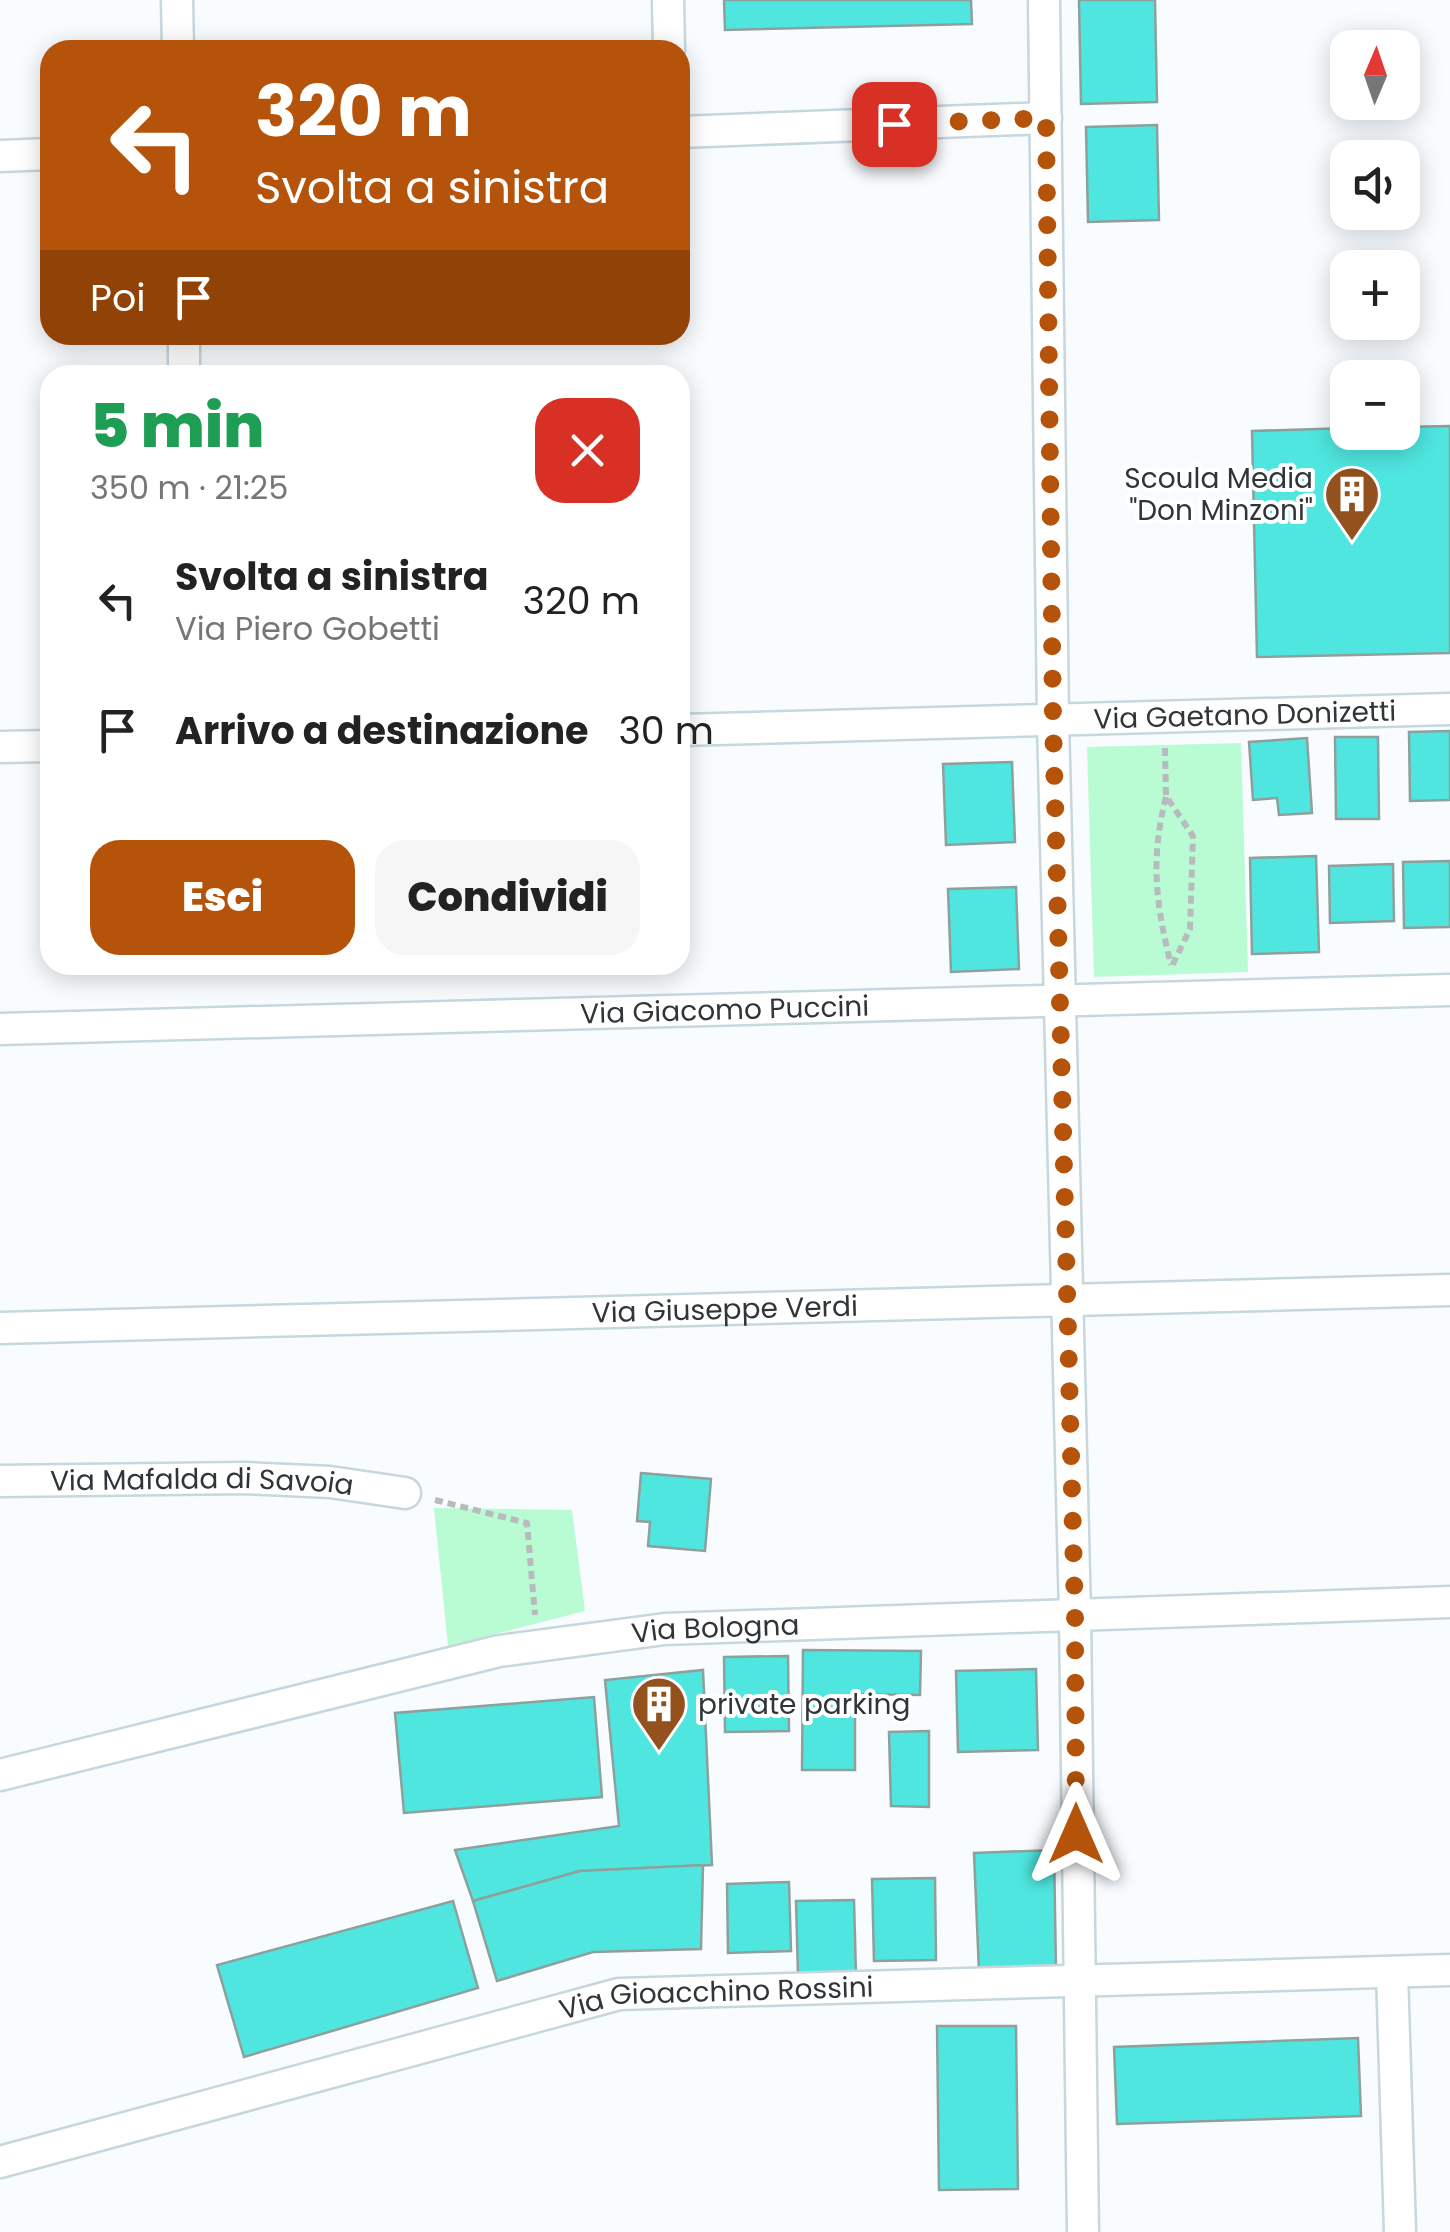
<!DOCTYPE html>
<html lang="it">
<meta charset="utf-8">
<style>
:root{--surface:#fff;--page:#f6f6f6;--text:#222;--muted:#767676;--accent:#b45309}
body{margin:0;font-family:Poppins,sans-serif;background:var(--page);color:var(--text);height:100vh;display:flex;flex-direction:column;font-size:38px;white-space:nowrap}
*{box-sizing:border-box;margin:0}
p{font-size:32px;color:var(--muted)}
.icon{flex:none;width:55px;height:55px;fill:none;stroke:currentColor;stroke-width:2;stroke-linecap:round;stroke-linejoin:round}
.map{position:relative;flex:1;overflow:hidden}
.sheet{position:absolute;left:40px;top:365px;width:650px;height:610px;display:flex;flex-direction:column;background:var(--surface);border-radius:30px;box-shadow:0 5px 25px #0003}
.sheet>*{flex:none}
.top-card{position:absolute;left:40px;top:40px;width:650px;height:305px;border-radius:30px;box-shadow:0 5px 25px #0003;background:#b45309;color:#fff;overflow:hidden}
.needle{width:65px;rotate:2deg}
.buttons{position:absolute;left:1330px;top:30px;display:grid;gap:20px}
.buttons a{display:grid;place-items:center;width:90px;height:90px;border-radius:20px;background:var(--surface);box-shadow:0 5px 25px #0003;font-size:50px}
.pin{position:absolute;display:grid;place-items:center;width:85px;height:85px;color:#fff;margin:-42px;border-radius:20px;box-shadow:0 5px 15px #0006}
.me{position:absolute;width:110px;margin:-55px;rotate:0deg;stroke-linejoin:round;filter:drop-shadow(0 0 8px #0008)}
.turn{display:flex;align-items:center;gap:35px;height:210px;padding:0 50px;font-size:45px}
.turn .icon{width:130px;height:130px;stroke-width:2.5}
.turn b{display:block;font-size:70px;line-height:85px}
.then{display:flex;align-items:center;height:95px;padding:0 50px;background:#0003;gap:20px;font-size:38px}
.round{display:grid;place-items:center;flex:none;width:105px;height:105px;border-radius:30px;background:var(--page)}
.overview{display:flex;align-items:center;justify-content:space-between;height:170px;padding:0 50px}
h1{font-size:60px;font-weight:800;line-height:75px;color:#1e9e55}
.button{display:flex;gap:20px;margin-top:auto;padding:20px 50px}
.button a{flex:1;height:115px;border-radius:30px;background:var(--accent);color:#fff;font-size:40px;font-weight:800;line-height:115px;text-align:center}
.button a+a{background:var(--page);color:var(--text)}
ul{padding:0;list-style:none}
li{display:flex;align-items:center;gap:30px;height:130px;padding:0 50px}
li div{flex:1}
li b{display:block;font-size:38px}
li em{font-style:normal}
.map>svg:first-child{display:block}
</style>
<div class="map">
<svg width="1450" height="2232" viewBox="0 0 1450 2232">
<rect width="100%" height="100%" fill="#f9fcfe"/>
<g fill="#b9fcd3">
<path d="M 1241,743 L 1248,972 L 1094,977 L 1087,747 Z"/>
<path d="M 434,1508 L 572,1510 L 585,1611 L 448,1646 Z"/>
</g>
<g fill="#4fe6e0" stroke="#8ea09e" stroke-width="2.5">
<path d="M 724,0 L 971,0 L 972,24 L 725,30 Z"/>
<path d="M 1079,0 L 1155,0 L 1157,102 L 1081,104 Z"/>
<path d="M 1157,125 L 1159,220 L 1088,222 L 1086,127 Z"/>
<path d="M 1450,426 L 1450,653 L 1257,657 L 1252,431 L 1348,428 L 1348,432 L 1402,432 L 1402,427 Z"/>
<path d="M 1450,731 L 1450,800 L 1410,801 L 1409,732 Z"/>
<path d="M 1335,737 L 1378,737 L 1379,819 L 1336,819 Z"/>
<path d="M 1307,738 L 1312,813 L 1279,815 L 1277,798 L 1253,800 L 1249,742 Z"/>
<path d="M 1012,762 L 1015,842 L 946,845 L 943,764 Z"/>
<path d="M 1316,856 L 1319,952 L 1252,954 L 1250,858 Z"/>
<path d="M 1450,861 L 1450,927 L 1404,928 L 1403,862 Z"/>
<path d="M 1393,864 L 1394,921 L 1330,923 L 1329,866 Z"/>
<path d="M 1016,887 L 1019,969 L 951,972 L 948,889 Z"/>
<path d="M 641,1473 L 711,1479 L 705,1551 L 648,1546 L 650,1522 L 637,1521 Z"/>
<path d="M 803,1650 L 921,1651 L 920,1695 L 855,1694 L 855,1770 L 802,1770 Z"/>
<path d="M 788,1656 L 789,1731 L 725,1732 L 724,1657 Z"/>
<path d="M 1036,1669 L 1038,1750 L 958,1752 L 956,1671 Z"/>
<path d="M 703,1670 L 712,1865 L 580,1871 L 473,1901 L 455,1850 L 619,1826 L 605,1680 Z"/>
<path d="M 594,1697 L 602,1797 L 404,1813 L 395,1713 Z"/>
<path d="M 929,1731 L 929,1807 L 891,1806 L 889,1732 Z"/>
<path d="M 1054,1850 L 1056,1971 L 979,1972 L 974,1853 Z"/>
<path d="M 703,1865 L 701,1949 L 593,1952 L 497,1981 L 473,1901 L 580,1871 Z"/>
<path d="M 935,1878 L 936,1960 L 874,1961 L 872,1879 Z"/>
<path d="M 789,1882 L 791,1951 L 728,1953 L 727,1884 Z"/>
<path d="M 854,1900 L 856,1975 L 798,1976 L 796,1901 Z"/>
<path d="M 453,1901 L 478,1988 L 244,2057 L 217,1965 Z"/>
<path d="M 937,2026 L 1016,2026 L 1018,2189 L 939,2190 Z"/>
<path d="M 1358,2038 L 1361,2116 L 1117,2124 L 1114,2047 Z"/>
</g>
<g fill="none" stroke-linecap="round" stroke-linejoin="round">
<g stroke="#c6d7de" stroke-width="35">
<g id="minor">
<path d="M 177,0 L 178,50"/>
<path d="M 668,0 L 669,50"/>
<path d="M 1044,0 L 1053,720 L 1075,1615 L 1083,2232"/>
<path d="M 680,132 L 1046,118"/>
<path d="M 0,156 L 50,154"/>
<path d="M 184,335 L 184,375"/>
<path id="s1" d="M 680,730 L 1450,709"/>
<path d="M 0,747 L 50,746"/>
<path id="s2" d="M 0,1029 L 1450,990"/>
<path id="s3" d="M 0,1328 L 1450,1290"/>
<path id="s4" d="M 0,1481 L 244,1478 L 330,1482 L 405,1493"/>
<path id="s5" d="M 0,1775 L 499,1651 L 665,1629 L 1450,1602"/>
<path d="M 1392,1972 L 1400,2232"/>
<path id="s6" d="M 0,2162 L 619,1994 L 1450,1970"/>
</g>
</g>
<g stroke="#b7bbbd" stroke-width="6" stroke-dasharray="8 5" stroke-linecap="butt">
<path d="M 1165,748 L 1166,796 L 1193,836 L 1190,929 L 1171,968"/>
<path d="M 1166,797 C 1150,859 1156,905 1171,965"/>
<path d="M 435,1500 L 527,1523 L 535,1615"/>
</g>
<use href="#minor" stroke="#fff" stroke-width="30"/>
</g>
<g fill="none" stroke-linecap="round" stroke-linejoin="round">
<path stroke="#b45309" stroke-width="18" stroke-dasharray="0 32.4" d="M 894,124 L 1046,118 L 1053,720 L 1075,1615 L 1076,1834"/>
</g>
<defs>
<g id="building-pin" transform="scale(2.875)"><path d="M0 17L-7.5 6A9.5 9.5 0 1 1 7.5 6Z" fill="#92511d" stroke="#fff"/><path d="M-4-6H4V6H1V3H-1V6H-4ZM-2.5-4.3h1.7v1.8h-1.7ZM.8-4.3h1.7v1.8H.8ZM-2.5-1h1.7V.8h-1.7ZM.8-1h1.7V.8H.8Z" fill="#fff"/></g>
</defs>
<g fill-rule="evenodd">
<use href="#building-pin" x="1352" y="494"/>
<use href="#building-pin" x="659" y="1704"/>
</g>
<g text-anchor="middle" stroke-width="8" stroke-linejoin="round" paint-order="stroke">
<g font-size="28" fill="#2f3538" stroke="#fff" text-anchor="end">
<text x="1313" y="488">Scoula Media<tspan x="1313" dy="32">"Don Minzoni"</tspan></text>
<text x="698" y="1714" text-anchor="start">private parking</text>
</g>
<g font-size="28" fill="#2f3538" stroke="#fff">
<text dy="10" stroke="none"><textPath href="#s1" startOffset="565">Via Gaetano Donizetti</textPath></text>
<text dy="10" stroke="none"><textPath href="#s2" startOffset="725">Via Giacomo Puccini</textPath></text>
<text dy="10" stroke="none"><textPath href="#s3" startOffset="725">Via Giuseppe Verdi</textPath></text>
<text dy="10" stroke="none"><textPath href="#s4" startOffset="202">Via Mafalda di Savoia</textPath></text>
<text dy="10" stroke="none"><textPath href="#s5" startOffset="732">Via Bologna</textPath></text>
<text dy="10" stroke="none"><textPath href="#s6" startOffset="738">Via Gioacchino Rossini</textPath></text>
</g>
</g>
</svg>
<div class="buttons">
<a><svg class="needle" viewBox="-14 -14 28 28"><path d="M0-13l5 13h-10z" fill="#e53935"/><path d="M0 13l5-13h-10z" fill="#767676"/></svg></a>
<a><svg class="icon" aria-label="sound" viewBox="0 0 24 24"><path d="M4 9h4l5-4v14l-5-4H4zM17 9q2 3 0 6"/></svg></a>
<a>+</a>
<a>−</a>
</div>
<div class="pin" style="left:894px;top:124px;background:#d93025"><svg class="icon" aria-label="arrive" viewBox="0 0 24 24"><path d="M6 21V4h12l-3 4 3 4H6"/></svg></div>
<svg class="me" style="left:1076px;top:1834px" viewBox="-20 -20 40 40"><path d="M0-17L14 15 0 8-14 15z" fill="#b45309" stroke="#fff" stroke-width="4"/></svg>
<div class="top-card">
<div class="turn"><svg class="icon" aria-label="left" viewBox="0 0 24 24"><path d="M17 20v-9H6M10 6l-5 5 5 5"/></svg><div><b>320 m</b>Svolta a sinistra</div></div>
<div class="then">Poi<svg class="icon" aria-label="arrive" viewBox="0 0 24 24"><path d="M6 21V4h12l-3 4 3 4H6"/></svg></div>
</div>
<section class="sheet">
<div class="overview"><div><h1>5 min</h1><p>350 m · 21:25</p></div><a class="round" style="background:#d93025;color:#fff"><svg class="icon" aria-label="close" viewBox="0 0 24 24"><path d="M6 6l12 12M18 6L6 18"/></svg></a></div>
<ul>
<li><svg class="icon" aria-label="left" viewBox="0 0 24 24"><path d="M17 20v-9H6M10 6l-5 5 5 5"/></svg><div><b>Svolta a sinistra</b><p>Via Piero Gobetti</p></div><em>320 m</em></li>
<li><svg class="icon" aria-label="arrive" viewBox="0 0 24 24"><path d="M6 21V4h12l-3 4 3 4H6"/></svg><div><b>Arrivo a destinazione</b></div><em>30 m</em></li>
</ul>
<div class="button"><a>Esci</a><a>Condividi</a></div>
</section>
</div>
